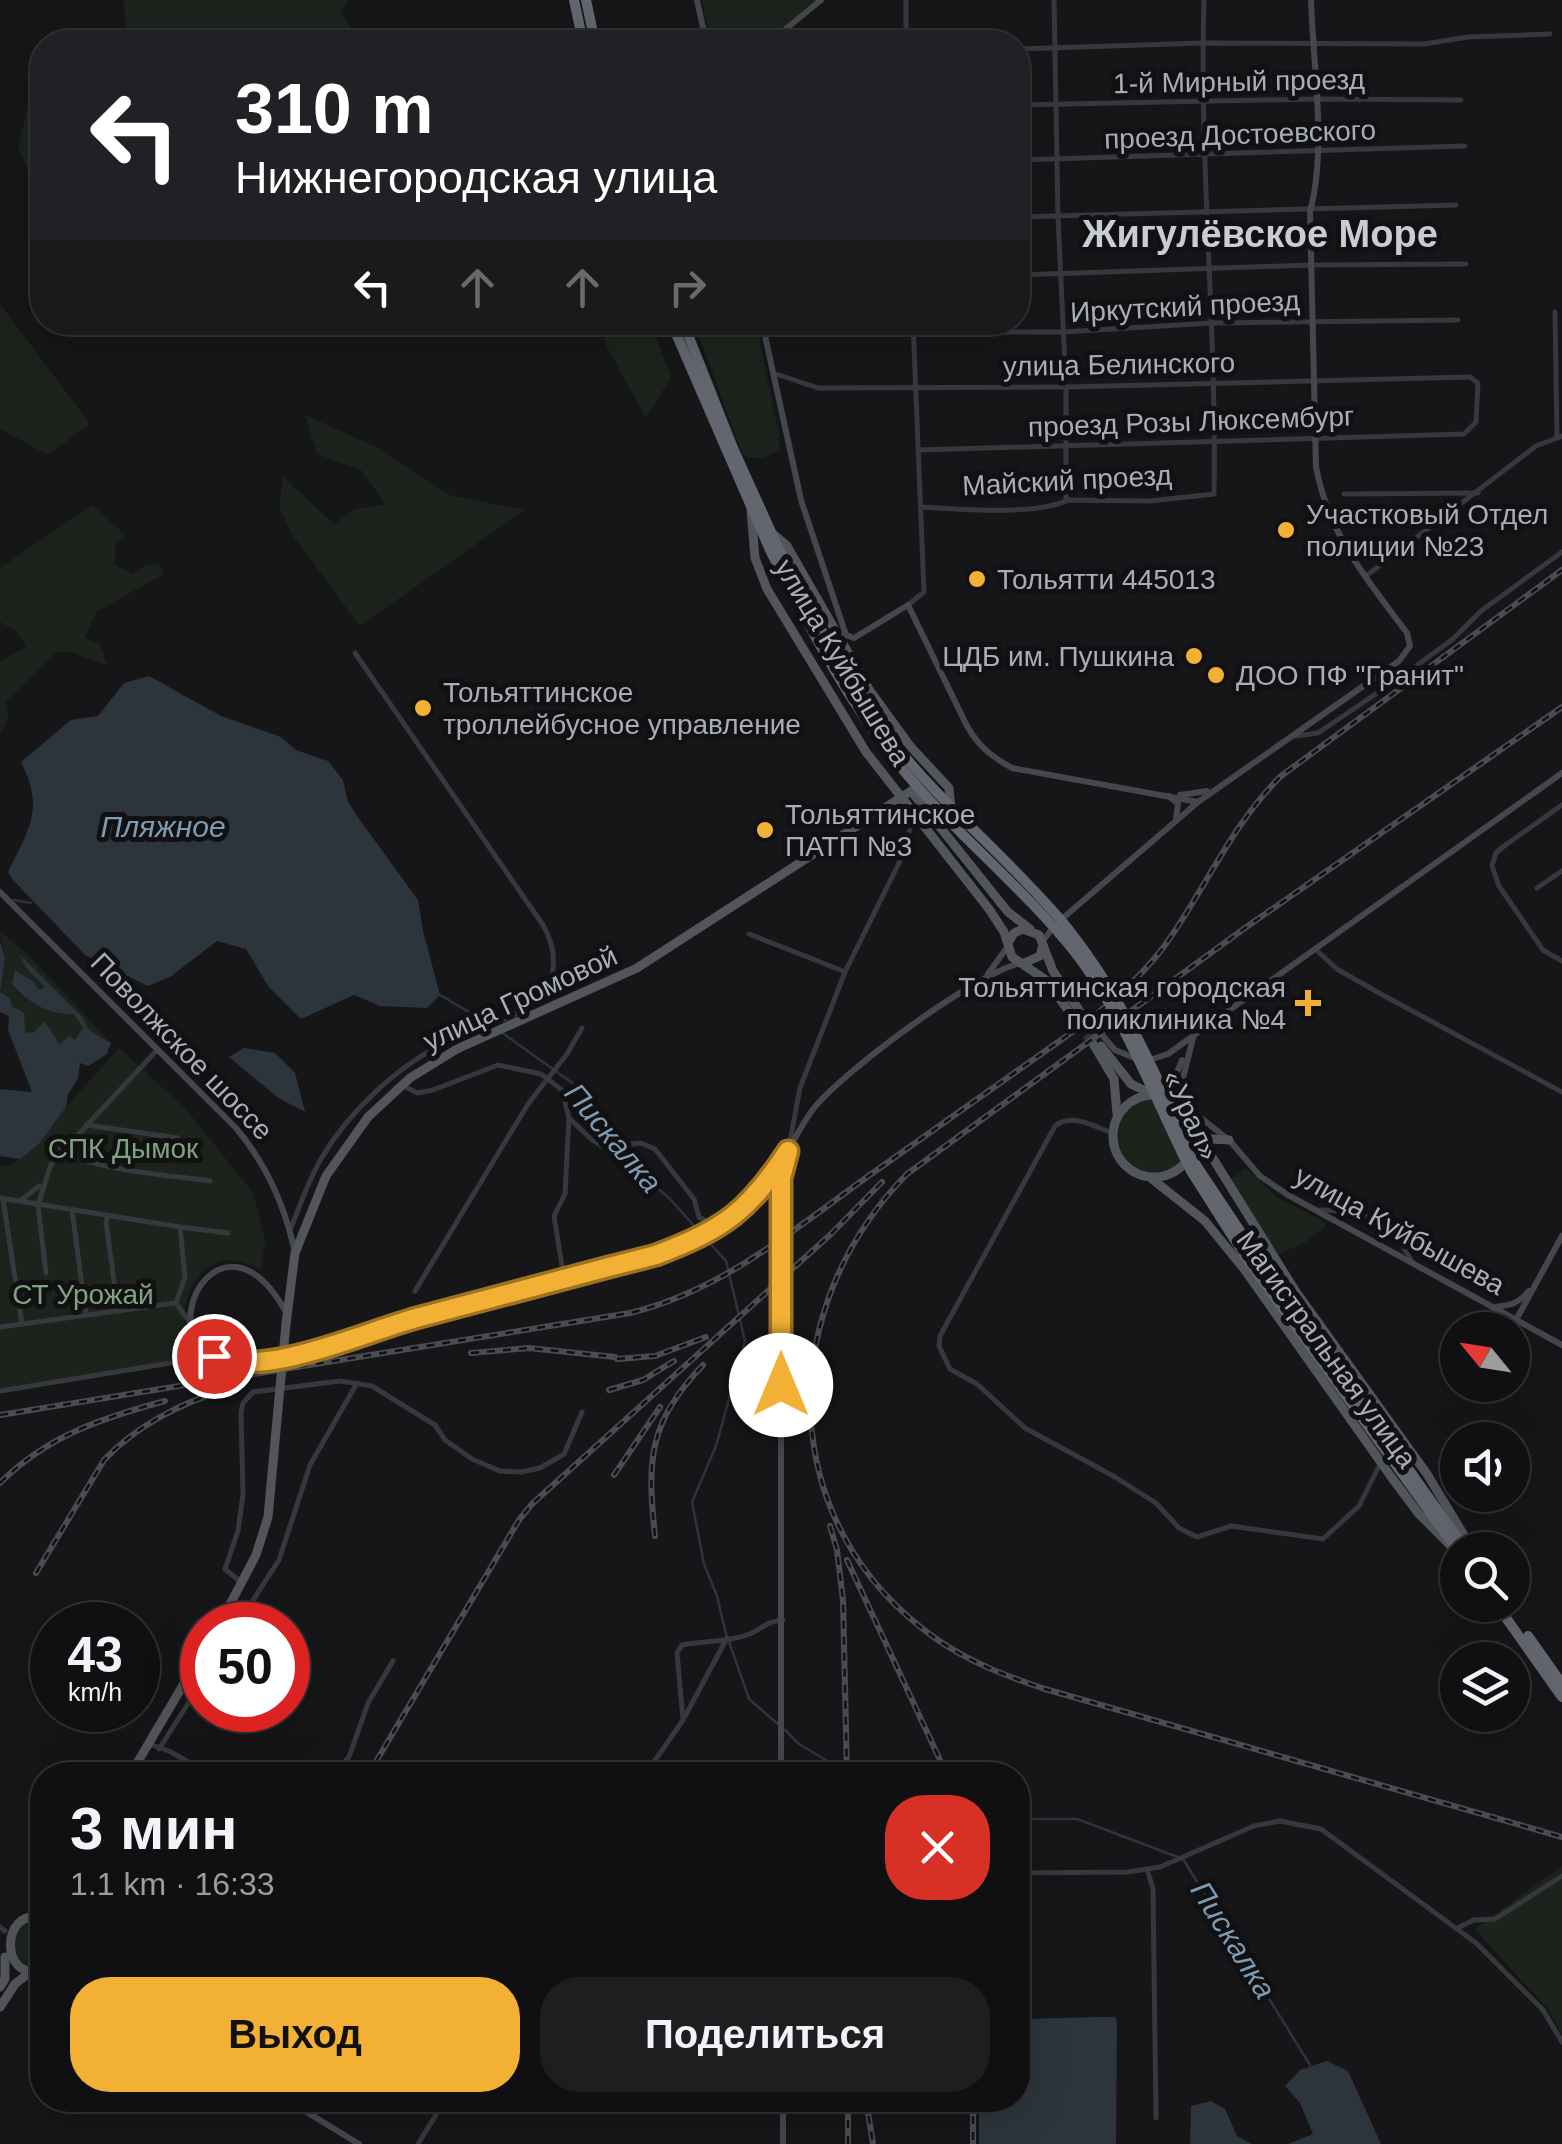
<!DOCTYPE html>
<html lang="ru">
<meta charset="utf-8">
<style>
:root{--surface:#101012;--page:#1e1e20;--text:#f1f3f6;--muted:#9c9d9f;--line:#303032;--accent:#f2b134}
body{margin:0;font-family:Helvetica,sans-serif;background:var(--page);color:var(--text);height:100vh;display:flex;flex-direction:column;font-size:38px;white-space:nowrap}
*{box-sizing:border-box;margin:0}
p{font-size:32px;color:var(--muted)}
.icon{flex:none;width:55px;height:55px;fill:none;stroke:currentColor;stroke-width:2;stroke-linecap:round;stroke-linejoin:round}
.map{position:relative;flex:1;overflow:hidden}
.drawer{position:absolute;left:30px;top:1762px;width:1000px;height:350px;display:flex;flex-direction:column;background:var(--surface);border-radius:40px;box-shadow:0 10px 40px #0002,0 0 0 2px var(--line)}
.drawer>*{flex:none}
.banner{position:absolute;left:30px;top:30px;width:1000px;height:305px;border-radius:40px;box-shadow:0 10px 40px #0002,0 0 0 2px var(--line);background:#202124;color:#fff;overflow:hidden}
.needle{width:65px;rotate:300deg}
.fabs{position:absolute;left:1440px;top:1312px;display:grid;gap:20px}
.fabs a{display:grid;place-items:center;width:90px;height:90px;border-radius:50%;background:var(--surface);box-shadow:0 10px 40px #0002,0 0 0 2px var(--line);font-size:50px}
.speed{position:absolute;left:30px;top:1602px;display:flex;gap:20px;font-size:50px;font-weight:700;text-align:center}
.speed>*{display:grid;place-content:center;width:130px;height:130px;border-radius:50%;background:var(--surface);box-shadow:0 10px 40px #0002,0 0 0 2px var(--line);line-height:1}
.speed small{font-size:25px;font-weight:400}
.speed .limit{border:15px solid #d22;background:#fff;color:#111}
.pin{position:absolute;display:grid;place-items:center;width:85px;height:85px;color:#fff;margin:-42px;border:5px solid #fff;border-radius:50%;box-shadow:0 2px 10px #0007}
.me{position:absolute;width:110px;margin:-55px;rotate:0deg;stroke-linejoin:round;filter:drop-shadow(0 0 8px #0008)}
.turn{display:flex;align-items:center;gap:35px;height:210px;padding:0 40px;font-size:45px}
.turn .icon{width:130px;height:130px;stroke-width:2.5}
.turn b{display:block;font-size:70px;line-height:85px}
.lanes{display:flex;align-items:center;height:95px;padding:0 40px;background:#0003;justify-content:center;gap:50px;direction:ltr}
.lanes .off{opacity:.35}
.round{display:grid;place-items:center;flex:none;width:105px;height:105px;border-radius:40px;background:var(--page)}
.summary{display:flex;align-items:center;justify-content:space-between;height:170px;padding:0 40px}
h1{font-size:60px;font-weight:700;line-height:75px}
.cta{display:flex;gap:20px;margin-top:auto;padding:20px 40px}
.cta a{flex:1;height:115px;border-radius:40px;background:var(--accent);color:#111;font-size:40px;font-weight:700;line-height:115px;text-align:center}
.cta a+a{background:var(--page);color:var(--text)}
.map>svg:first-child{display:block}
</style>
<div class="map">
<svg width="1562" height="2144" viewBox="0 0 1562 2144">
<rect width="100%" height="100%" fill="#161618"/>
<g fill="#1c231d">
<path d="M 123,0 L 349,0 L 341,12 L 360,42 L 128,42 Z"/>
<path d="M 702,0 L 816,0 L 766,42 L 710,42 Z"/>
<path d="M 42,98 L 42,206 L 18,146 L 29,102 Z"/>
<path d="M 0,304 L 90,424 L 47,455 L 0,428 Z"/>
<path d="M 598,323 L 651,323 L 671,377 L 646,418 L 608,349 Z"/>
<path d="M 694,323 L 756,323 L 780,441 L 778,450 C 765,458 758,461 743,455 Z"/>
<path d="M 305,415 L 378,448 L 449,495 L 524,510 L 360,626 L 293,536 L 279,507 L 283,477 L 334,524 L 355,509 L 385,504 L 361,470 L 317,454 Z"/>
<path d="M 92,505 L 126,536 L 115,545 L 115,565 L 132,574 L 144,566 L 158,564 L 164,574 L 96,612 L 85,638 L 100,644 L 107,665 L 70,652 L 57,652 L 6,702 L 9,717 L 0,734 L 0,662 L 27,646 L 15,630 L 0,622 L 0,568 Z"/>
<path d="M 0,931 L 28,955 L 111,1043 L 88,1030 L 83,1018 L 27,969 L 46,987 L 38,991 L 13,984 C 29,1003 48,1015 74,1014 L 83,1028 L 75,1041 L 59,1045 L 25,1032 L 12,1006 L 0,993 L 5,958 Z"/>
<path d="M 119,1048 L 185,1108 L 253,1193 L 265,1241 L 261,1269 C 249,1264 235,1259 222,1261 C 191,1268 176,1311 189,1339 C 192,1346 197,1352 202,1359 L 0,1392 L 0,1165 L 8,1167 L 40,1143 L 66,1107 Z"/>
<circle cx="1154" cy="1136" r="36"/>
<path d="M 1245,1168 L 1277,1197 L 1324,1222 L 1326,1227 L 1304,1243 L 1276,1255 L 1228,1182 Z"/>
<path d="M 1562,1866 L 1562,2034 L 1548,2009 L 1475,1929 Z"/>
<path d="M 32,1923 L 42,1926 L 42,1965 L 20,1967 L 10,1935 L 23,1924 Z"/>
</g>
<g fill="#2c353c">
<path d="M 149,676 L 221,716 L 281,737 L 296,750 L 328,761 L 343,780 L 348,802 L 362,823 L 418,900 L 423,931 L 440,995 L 427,1008 L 380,1006 L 354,995 L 301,1019 L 268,986 L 246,949 L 217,941 L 170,977 L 148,986 L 86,956 L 13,880 L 8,872 C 29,829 45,809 21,762 L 71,720 L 98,716 L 124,683 Z"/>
<path d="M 0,942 L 5,958 L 0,992 L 10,998 L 12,1006 L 24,1013 L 25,1032 L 33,1033 L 45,1021 L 59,1044 L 70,1036 L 75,1040 L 83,1028 L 74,1014 C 48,1015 29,1003 12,984 L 15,970 L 34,982 L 38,990 L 45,987 L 27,969 L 19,954 L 83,1018 L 89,1030 L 111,1043 L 107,1054 L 88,1066 L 80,1063 L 78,1079 L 68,1094 L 66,1107 L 40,1143 L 20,1159 L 0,1156 L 0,1089 L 32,1092 L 8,1030 L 9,1016 L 0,1012 Z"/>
<path d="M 244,1048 L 275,1053 L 295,1073 L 305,1112 L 277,1097 L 229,1057 Z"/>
<path d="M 1101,2017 L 1115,2017 L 1117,2020 L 1116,2144 L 979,2144 L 979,2100 L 1018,2100 L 1018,2019 Z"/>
<path d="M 1327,2061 L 1348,2071 L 1381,2144 L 1288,2144 L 1313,2134 L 1300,2103 L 1285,2086 L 1300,2070 Z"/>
<path d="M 1211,2101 L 1225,2109 L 1237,2136 L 1252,2144 L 1190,2144 L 1191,2106 Z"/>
</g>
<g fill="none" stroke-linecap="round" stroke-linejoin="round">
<g stroke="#2c353c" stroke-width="2.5">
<path d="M 14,900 L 31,903"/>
<path d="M 437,993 L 490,1025"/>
<path d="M 501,1032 L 578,1087 L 607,1125 L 626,1161 L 669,1198 L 726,1261 L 745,1341 L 716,1446 L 692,1502 L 704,1564 L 717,1596 L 725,1630 L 749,1699 L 779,1725"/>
<path d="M 785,1730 L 799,1744 L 851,1775"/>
<path d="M 1018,1819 L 1077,1819 L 1183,1859 L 1310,2065"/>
</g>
<path stroke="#333438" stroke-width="6" stroke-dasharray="6 3" stroke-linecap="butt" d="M 1087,1019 L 1103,1036"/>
<g stroke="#333438" stroke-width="9" stroke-dasharray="9 4.5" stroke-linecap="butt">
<path d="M 1085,1019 L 1099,1042"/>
<path d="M 1078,1024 L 1092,1042"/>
</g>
<g stroke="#37383d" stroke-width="5">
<path d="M 906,0 L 906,42"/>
<path d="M 1054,0 L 1058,217 L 1066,387 L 1066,500"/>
<path d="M 1018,49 L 1203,43 L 1424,44 L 1468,37 L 1550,34"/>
<path d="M 1018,105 L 1315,99 L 1461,100"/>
<path d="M 1018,160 L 1465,146"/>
<path d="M 1018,217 L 1456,205"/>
<path d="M 1018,275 L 1311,265 L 1466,264"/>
<path d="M 1555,312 L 1557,438"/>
<path d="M 913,332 L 1063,332 L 1212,323 L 1458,320"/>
<path d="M 773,373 L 818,388 L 1066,387 L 1470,377 L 1478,383 L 1476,422 L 1464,434 L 918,450"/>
<path d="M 1344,494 L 1478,493"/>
<path d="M 921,507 C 961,509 1035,516 1068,500 L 1150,501 L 1214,494 C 1217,329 1199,165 1204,0"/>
<path d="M 1366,576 L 1536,446 L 1562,436"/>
<path d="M 908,605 L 924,592 L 913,322"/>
<path d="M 1295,736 L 1318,733 L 1405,674 L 1453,639 L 1481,611 L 1562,552"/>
<path d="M 1562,805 L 1504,846 L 1496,853 L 1492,866 L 1499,886 L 1543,950 L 1562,961"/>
<path d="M 1537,888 L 1562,871"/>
<path d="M 749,934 L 843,971"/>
<path d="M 1315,949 L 1337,969 L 1379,993 L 1562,1092"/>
<path d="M 402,1085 L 417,1093 L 433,1090 L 498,1065 L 541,1074 L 562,1090 L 569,1118 L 591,1139 L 604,1147 L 641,1143 L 655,1149 L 694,1199 L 699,1217 L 717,1228"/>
<path d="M 569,1118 L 565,1194 L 554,1216 L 562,1266 L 569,1277"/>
<path d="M 86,1125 L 178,1138"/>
<path d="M 1113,1133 C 1094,1127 1072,1112 1055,1126 L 940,1336 L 939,1346 L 950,1369 L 977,1384 L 1025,1428 L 1115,1477 L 1156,1503 L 1179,1528 L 1197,1537 L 1231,1526 L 1323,1539 L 1359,1506 L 1381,1462"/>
<path d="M 789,1146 L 800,1088 L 845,972 L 902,857 L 914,814"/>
<path d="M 61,1149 C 91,1171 172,1175 210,1181"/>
<path d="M 0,1198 L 180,1227 L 185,1277 L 176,1303 L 191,1324"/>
<path d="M 3,1199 L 22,1324"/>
<path d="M 20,1201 L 39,1186"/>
<path d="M 72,1210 L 86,1315"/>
<path d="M 1320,1210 C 1366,1211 1390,1220 1412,1262"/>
<path d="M 108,1216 L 106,1222 L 118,1311"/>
<path d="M 180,1227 L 228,1233"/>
<path d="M 290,1230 C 300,1206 308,1181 321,1159 C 349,1111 400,1063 451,1040 C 478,1027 520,1019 540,996 C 559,975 556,948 543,925 L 355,653"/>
<path d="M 46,1273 L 38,1205 L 51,1164 L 157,1050"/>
<path d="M 415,1291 L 528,1104 L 567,1054 L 582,1028"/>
<path d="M 0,1327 L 175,1303"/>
<path d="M 0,1391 L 213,1356"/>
<path d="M 243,1584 L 225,1569 L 238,1531 L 243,1494 L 241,1412 L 243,1403 L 253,1392 L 340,1381 L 372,1386 L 435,1425 L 445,1440 L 472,1459 L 500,1471 L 521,1472 L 540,1468 L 564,1454 L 582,1412"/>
<path d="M 237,1625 L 279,1560 L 310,1465 L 357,1383"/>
<path d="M 683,1720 L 677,1653 L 682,1645 C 703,1641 734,1642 754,1632 C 767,1625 766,1622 783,1620"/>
<path d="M 149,1744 L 169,1751 L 211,1775"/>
<path d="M 159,1749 L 202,1682"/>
<path d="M 332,1775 L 349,1757 L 368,1703 L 393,1661"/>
<path d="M 645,1775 L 683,1720 L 727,1638"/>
<path d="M 1147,1869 L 1153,1889 L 1156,2118"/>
<path d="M 1018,1873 L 1128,1872 L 1160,1867 L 1254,1826 L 1280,1821 L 1321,1829 L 1476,1943 L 1543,2010 L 1562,2042"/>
<path d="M 0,1927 L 5,1931"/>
<path d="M 1457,1928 L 1474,1920 L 1495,1919 L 1562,1876"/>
<path d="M 418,2144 L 445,2100"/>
</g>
<g stroke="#45474d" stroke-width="6">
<path d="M 697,0 L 706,42"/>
<path d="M 770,42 L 821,0"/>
<path d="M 762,322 L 801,500 L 846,635 L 854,638 L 908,605 L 967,726 C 979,747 991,756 1012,768 L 1198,802"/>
<path d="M 1180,795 L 1207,791"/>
<path d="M 1169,796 L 1178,804 L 1176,819"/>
<path d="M 0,892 L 236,1128 C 267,1165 285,1205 295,1253"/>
<path d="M 1042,942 L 1056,924 L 1198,802 L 1399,661 L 1410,646 L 1407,633 C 1366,578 1329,536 1316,467 L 1310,211 C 1327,151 1313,64 1311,0"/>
<path d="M 988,974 L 1008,946"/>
<path d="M 1103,1036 L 1115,1050 L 1137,1059"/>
<path d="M 1193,1038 L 1181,1086 L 1187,1107 L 1229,1140 L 1260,1176 L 1288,1195 L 1562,1345"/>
<path d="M 1149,1060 L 1168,1054 L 1193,1036 L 1562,773"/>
<path d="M 1159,1089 L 1176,1075 L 1182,1060"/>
<path d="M 1492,1307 C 1509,1306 1518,1304 1529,1291"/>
<path d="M 287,1314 C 222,1194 147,1338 221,1360 C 243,1366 267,1360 289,1356 C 332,1348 371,1331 413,1319 C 493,1295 575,1276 656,1255 C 721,1230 748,1214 786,1154 C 795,1139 803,1122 814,1108 C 845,1070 973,975 1020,963"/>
<path d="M 1516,1320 L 1562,1236"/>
<path d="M 781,1775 L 781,1199 L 787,1157"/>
<path d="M 287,2100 L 359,2144"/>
<path d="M 783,2144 L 783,2100"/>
</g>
<g stroke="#53555c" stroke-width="9">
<path d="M 751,510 L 755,558 L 767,589 L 866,752 L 989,909 L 1004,932 L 1012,957 L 1046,980 L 1078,1024"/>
<path d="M 772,533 L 787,546 L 870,691 L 910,746 L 949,788 L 951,809"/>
<path d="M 1008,943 L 1014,933 L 1023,929 L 1039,935 L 1043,945 L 1040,956 L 1024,963"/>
<path d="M 1043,945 L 1053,971 L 1085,1019"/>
<path d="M 1092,1042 L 1114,1079 L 1117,1114"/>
<path d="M 1101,1046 L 1131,1084 L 1150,1093"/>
<circle cx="1154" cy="1136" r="41"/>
<path d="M 1196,1138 L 1204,1144 L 1296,1292 L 1427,1474 L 1473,1550"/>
<path d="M 1196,1138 L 1229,1140"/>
<path d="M 1152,1179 L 1205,1221 L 1244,1269 L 1392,1478 L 1419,1514 L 1452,1547"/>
<path d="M 286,1324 L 295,1253 L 326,1176 L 368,1117 L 410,1078 L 457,1049 L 637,968 L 911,791 L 1008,912 L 1030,929"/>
<path d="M 219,1625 L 256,1555 L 268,1517 L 278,1409"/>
<path d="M 130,1775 L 202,1653"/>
<path d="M 42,1918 C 0,1907 0,1983 42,1970"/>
<path d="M 0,1987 L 5,1979 L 5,1957"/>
<path d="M 0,2007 L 15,1984 L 29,1973"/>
</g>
<g stroke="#63666e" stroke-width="10">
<path d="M 574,0 L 583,42"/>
<path d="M 586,0 L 595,42"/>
<path d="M 671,322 L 770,550"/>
<path d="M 683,322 L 733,448 L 777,545"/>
<path d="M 1196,1165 L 1252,1249 L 1466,1550"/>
<path d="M 1191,1171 L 1245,1256 L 1458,1551"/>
<path d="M 1497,1605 L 1562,1697"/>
<path d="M 1528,1636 L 1562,1684"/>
</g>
<g stroke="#4a4c52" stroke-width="6">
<g id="rail">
<path d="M 1562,707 L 1245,928 L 907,1174 C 774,1309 774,1524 935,1638 C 969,1662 1006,1676 1045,1689 L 1562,1837"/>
<path d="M 471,1353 L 529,1348 L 615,1357"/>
<path d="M 617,1359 L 655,1356 L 706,1337"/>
<path d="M 609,1390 L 643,1380 L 674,1361"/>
<path d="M 0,1415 L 630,1313 C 721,1291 792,1231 867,1177 C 942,1124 1017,1071 1092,1018 C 1119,995 1147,971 1168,941 C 1206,887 1233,823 1281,776 L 1562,570"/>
<path d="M 614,1475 L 660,1407"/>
<path d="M 0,1483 C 47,1436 102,1418 165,1401"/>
<path d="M 830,1526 L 837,1550 L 843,1600 L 847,1775"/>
<path d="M 655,1536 C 647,1460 648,1423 703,1365"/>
<path d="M 847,1560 L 947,1775"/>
<path d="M 36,1573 L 104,1460 C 136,1426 182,1402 226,1390"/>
<path d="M 368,1775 L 519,1520 L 532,1504 L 831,1234 L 882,1182"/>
<path d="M 866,2100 L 873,2144"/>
<path d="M 973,2100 L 973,2144"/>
<path d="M 848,2144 L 848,2100"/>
</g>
</g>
<use href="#rail" stroke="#111113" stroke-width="2.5" stroke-dasharray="8" stroke-linecap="butt"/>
<path stroke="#53555c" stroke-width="9" d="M 278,1409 L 286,1324"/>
<g stroke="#63666e" stroke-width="10">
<path d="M 777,545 C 811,609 843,679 888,736 C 941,805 1010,859 1065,925 C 1124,998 1159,1080 1196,1165"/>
<path d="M 770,550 C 810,629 852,710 909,777 C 962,840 1027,891 1077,955 C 1127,1021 1154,1098 1191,1171"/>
</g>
</g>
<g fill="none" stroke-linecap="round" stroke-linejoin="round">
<g stroke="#9d7322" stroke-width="25">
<path id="route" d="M 214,1356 C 266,1379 366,1331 420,1317 C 498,1296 577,1275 656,1255 C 724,1229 748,1212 788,1151 L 781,1178 L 781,1385"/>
</g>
<use href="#route" stroke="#f2b134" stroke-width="18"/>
</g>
<g fill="#f2b134" stroke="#111113" stroke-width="4">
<circle cx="1286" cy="530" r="10"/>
<circle cx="977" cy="579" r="10"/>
<circle cx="1194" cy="656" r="10"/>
<circle cx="1216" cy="675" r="10"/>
<circle cx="423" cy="708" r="10"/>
<circle cx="765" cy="830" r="10"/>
<path d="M1303 988h10v10h10v10h-10v10h-10v-10h-10v-10h10z"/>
</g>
<g text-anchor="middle" stroke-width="10" stroke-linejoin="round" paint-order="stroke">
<g font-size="28" fill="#a8adb8" stroke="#111113">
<text transform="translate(1239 81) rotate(-1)" y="10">1-й Мирный проезд</text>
<text transform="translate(1240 134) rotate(-2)" y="10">проезд Достоевского</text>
<text transform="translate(1185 306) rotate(-3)" y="10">Иркутский проезд</text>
<text transform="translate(1119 364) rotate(-1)" y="10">улица Белинского</text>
<text transform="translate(1191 421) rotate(-2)" y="10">проезд Розы Люксембург</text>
<text transform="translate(1067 480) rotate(-3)" y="10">Майский проезд</text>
<text transform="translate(843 662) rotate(59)" y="10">улица Куйбышева</text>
<text transform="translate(520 998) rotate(-25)" y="10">улица Громовой</text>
<text transform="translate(182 1046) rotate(46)" y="10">Поволжское шоссе</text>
<text transform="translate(1191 1115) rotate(65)" y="10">«Урал»</text>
<text transform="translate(1400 1230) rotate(29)" y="10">улица Куйбышева</text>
<text transform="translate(1327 1349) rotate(54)" y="10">Магистральная улица</text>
</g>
<g font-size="28" fill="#a8adb8" stroke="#111113" text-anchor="start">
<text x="1306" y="524">Участковый Отдел<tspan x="1306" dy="32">полиции №23</tspan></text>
<text x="997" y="589">Тольятти 445013</text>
<text x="1174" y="666" text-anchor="end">ЦДБ им. Пушкина</text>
<text x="1236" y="685">ДОО ПФ "Гранит"</text>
<text x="443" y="702">Тольяттинское<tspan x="443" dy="32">троллейбусное управление</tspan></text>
<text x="785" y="824">Тольяттинское<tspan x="785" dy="32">ПАТП №3</tspan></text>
<text x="1286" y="997" text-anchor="end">Тольяттинская городская<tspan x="1286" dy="32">поликлиника №4</tspan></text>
</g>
<g font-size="28" fill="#7fa381" stroke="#111113">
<text x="123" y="1158">СПК Дымок</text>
<text x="83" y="1304">СТ Урожай</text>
</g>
<g font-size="30" font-style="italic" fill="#7f9bb3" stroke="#111113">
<text x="163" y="837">Пляжное</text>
<text transform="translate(613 1138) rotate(50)" y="10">Пискалка</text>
<text transform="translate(1233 1940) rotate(58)" y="10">Пискалка</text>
</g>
<g font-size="38" font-weight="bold" fill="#c9ccd4" stroke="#111113">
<text x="1260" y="247">Жигулёвское Море</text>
</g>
</g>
</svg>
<div class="fabs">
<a><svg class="needle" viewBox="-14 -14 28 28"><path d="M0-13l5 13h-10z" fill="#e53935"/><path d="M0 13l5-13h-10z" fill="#9c9d9f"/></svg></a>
<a><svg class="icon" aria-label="sound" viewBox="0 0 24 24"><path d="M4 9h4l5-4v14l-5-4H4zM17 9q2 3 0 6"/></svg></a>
<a><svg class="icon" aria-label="search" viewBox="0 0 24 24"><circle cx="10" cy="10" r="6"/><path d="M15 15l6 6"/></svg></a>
<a><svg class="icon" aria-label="layers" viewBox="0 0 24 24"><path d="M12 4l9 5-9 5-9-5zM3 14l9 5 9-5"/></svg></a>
</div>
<div class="speed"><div>43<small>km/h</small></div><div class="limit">50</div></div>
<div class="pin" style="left:214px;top:1356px;background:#d93025"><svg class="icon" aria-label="arrive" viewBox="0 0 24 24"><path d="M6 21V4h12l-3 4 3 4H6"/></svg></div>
<svg class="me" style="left:781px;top:1385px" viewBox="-20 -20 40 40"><circle r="19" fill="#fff"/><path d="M0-13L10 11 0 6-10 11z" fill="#f2b134"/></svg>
<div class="banner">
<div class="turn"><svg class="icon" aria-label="left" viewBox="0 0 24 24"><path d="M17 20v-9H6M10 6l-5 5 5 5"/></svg><div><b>310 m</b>Нижнегородская улица</div></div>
<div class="lanes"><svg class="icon" aria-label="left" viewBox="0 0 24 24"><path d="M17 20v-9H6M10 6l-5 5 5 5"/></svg><svg class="icon off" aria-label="ahead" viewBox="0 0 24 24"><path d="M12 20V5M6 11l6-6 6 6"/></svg><svg class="icon off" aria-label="ahead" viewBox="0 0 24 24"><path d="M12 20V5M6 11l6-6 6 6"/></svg><svg class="icon off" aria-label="right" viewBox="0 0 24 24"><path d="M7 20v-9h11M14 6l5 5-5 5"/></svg></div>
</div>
<section class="drawer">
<div class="summary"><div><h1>3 мин</h1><p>1.1 km · 16:33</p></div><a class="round" style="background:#d93025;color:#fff"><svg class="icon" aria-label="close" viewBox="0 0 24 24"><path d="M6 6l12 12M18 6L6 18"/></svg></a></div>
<div class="cta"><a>Выход</a><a>Поделиться</a></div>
</section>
</div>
